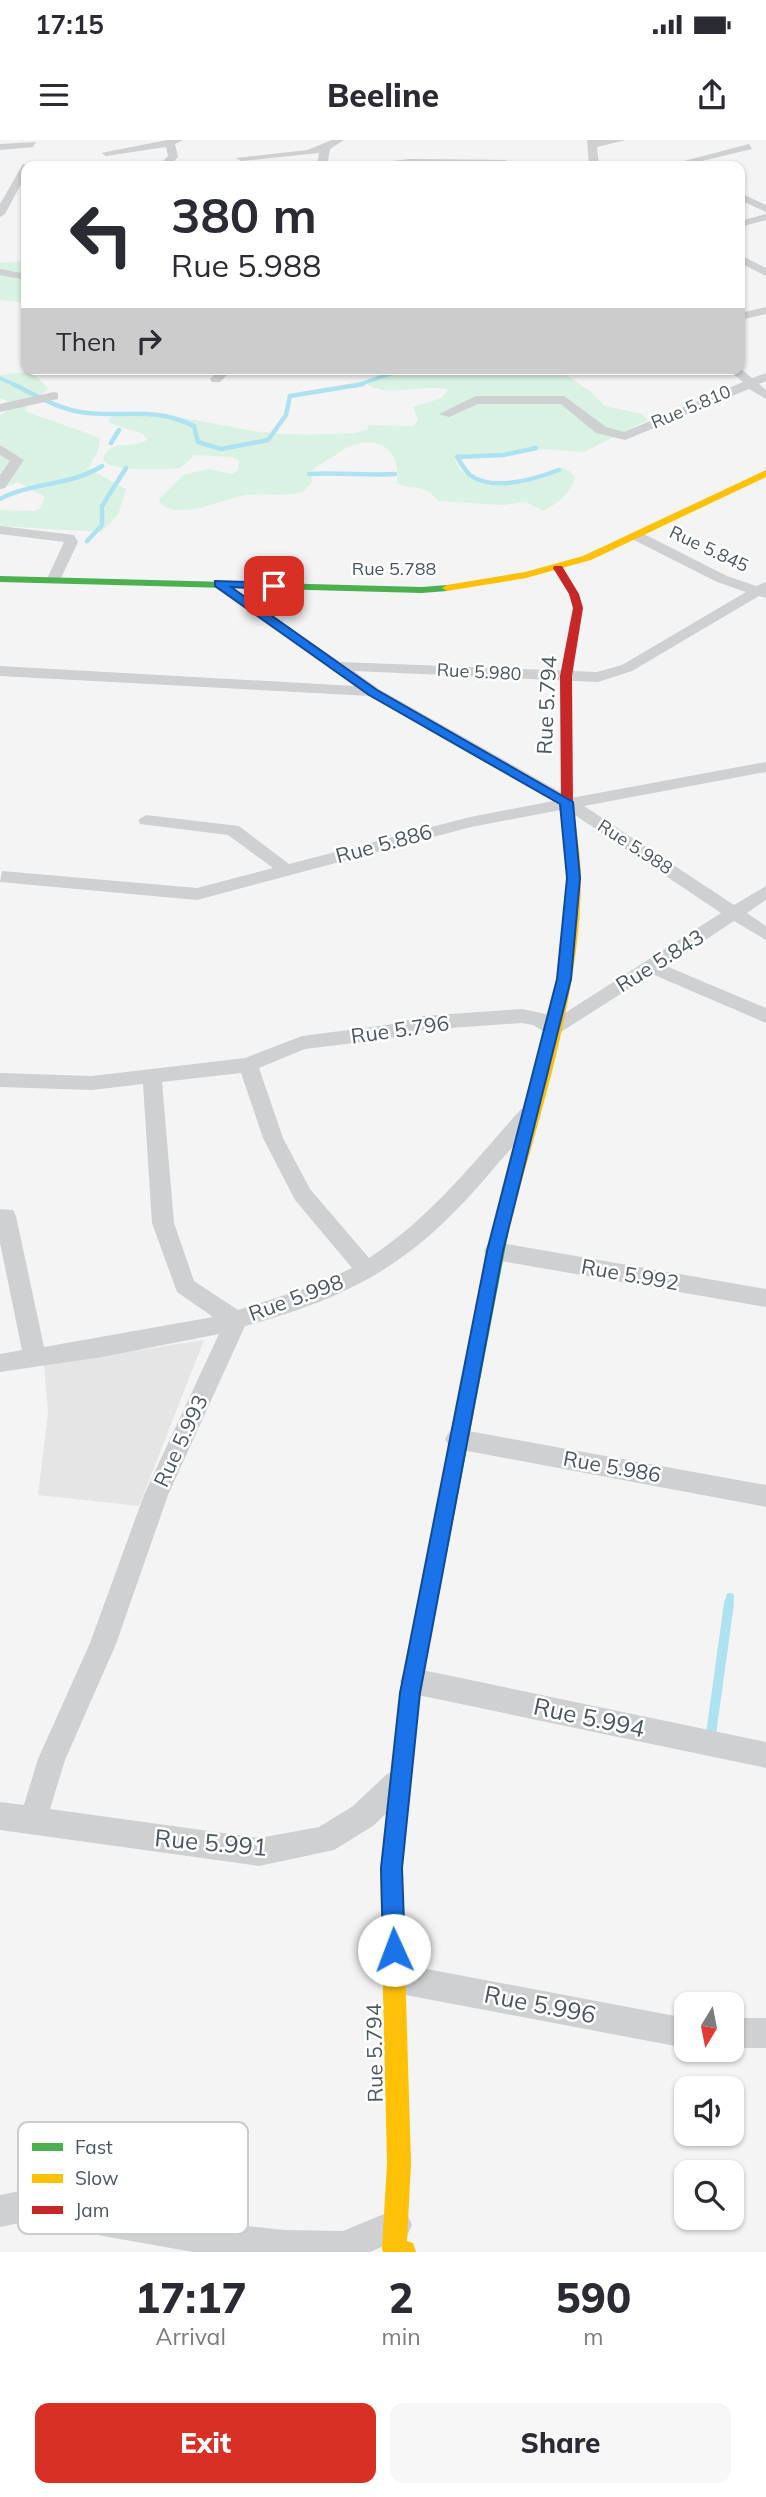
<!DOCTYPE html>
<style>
:root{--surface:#fff;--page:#f7f7f7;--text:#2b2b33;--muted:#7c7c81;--accent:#d93025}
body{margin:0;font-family:Mulish,sans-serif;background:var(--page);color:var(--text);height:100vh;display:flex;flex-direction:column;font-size:26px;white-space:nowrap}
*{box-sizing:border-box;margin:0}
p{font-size:23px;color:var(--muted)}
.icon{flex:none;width:38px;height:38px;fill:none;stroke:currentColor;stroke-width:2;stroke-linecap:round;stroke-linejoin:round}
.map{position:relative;height:2112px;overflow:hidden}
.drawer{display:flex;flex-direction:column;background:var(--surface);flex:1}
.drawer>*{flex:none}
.banner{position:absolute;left:21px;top:21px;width:724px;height:214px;border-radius:14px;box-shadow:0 2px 5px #0004;background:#fff;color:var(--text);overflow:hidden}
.needle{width:46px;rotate:190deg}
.controls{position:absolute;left:674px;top:1852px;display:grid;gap:14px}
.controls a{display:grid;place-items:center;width:70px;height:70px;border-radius:14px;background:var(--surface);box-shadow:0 2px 5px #0004;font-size:35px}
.pin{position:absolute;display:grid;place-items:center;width:60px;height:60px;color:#fff;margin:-30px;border-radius:14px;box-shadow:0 4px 10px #0006}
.me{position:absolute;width:77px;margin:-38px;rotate:358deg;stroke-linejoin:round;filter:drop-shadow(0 0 5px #0008)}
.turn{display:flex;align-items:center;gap:24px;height:147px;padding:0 35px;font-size:32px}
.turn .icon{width:91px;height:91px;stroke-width:2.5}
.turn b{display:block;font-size:49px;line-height:60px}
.then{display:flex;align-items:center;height:66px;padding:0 35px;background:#0003;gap:14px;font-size:26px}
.eta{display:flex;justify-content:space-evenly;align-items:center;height:119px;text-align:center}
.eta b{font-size:42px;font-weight:800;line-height:49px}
.button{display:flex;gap:14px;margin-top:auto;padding:14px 35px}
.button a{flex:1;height:80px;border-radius:14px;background:var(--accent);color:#fff;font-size:28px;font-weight:800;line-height:80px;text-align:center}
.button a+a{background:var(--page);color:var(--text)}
.status{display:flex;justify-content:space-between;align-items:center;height:49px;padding:0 35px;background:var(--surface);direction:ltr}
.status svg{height:19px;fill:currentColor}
header{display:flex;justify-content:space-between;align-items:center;height:91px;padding:0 35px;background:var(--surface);font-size:32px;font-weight:800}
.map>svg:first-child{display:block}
</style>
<div class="status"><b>17:15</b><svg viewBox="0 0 49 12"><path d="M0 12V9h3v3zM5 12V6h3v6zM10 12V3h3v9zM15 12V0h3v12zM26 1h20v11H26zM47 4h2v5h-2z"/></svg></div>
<header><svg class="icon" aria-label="menu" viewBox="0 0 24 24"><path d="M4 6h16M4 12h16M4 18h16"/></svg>Beeline<svg class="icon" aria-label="share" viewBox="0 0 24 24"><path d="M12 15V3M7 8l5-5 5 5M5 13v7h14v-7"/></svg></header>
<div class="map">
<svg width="766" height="2112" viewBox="0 0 766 2112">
<rect width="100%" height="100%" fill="#f4f4f4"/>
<path fill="#e6e5e6" d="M 204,1200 L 139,1366 L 38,1355 L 48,1273 L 44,1225 Z"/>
<g fill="#d9f2e3">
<path d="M 26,121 L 26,163 L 0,160 L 0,123 Z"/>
<path d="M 391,229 L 557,229 L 590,251 L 605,266 L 642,274 L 648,280 L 584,312 L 544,309 L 518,314 L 455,318 C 460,349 515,345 538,337 C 545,335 551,329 557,328 C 565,326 571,332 575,338 C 568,356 559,362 543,371 L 526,362 L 503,365 L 439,361 C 434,357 432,353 426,350 C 416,346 406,349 397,343 C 402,299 364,292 334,316 C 326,322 317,324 311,332 L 312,343 L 303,352 C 286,357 266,353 248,355 C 224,357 179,383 159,362 L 160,358 L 183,335 L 208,329 L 232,334 L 238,330 L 239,321 L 233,317 L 194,315 L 180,328 C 164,330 112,332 103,320 C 108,297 133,310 147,300 L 143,294 L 109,283 L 109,278 C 137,263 229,289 263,292 C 293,296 324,294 355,293 L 367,290 L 369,285 L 413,286 L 418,280 L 413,267 L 442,258 L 448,250 C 423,243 391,258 368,245 L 373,238 Z"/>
<path d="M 25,232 L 36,236 L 48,249 L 28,265 L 25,271 L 100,298 L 98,311 L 88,328 L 126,349 L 118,375 L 101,392 L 0,386 L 0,370 L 34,371 L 40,368 L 45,357 L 18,342 L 0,349 L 0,275 L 5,272 L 7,261 L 0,258 L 0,235 Z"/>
</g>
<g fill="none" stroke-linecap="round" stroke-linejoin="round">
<g stroke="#aee2f0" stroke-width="3.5">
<path d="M 0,238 L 17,246"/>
<path d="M 355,246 L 404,229"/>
</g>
<g stroke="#aee2f0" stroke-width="4.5">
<path d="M 13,244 C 37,256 61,271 88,273 C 129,277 155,267 194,286 L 198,302 L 221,309 L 268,300 L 286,275 L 290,256 L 363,244"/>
<path d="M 111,303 L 119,290"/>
<path d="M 536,308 L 503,315 L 457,317 C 461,323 465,331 470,335 C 493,352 535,339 559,330"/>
<path d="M 309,334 C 339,332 366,336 395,334"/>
<path d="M 0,359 C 32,342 71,346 102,326"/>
<path d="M 87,401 L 102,385 L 102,366 L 126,328"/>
</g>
<path stroke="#aee2f0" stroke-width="8" d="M 729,1465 L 730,1457"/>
<path stroke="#aee2f0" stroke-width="10" d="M 711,1594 L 729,1463"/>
<g fill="#ced0d2" fill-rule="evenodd">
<path d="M 167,0 L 183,0 L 175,4 L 178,17 L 169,26 L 158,26 L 168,16 L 166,7 L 106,16 L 101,13 Z"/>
<path d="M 332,0 L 344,0 L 330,9 L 327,26 L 317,26 L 319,13 L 241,21 L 236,18 L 307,10 Z"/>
<path d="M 587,0 L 626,0 L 597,7 L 599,26 L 589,26 Z"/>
<path d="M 36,2 L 33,7 L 0,10 L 0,4 Z"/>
<path d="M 749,4 L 752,9 L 681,26 L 665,26 Z"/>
<path d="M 410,19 L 505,20 L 510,23 L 505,26 L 346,26 Z"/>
<path d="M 23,24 L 31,26 L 26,26 L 26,35 L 5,74 L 0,77 L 0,64 Z"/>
<path d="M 740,53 L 766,65 L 766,72 L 740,60 Z"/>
<path d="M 766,74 L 766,80 L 740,87 L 740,81 Z"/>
<path d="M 740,115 L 766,128 L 766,136 L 740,123 Z"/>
<path d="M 0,129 L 26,134 L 26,140 L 0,135 Z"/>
<path d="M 766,167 L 766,174 L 740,180 L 740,173 Z"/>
<path d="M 740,228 L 752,238 L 766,233 L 766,241 L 759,244 L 766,250 L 766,259 L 749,249 L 625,300 L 596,293 L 561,264 L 478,264 L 449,277 L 439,274 L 476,256 L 564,256 L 606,287 L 624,292 L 743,242 L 727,229 Z"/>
<path d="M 220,229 L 233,229 L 220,242 L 212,242 L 210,239 Z"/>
<path d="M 54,252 L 58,253 L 58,259 L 0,272 L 0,264 Z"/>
<path d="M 0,305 L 24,320 L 5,348 L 0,349 L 0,335 L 10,321 L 0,315 Z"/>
<path d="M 0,386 L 74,395 L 78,402 L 59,442 L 47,439 L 64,402 L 0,394 Z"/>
<path d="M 632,393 L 642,393 L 727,436 L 756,446 L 766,442 L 766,458 L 759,456 L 632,531 L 598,542 L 354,531 L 379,549 L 571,658 L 766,622 L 766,632 L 584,666 L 734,765 L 766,746 L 766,760 L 747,773 L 766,786 L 766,800 L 734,781 L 666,826 L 766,868 L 766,883 L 652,834 L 553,897 L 533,885 L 522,883 L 423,890 L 387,899 L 305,909 L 259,928 L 283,998 L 310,1049 L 369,1118 C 430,1078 473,1023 521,969 L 535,969 L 538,974 C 527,994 508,1011 494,1028 C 418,1119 359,1155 245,1186 L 168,1355 L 116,1504 L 65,1620 L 50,1669 L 259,1698 L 319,1687 L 353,1666 L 387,1634 L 397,1630 L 407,1634 L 411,1644 L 407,1654 L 373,1686 L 334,1710 L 259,1726 L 0,1690 L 0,1662 L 24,1665 L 38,1619 L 90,1503 L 144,1355 L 219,1194 L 102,1217 L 0,1232 L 0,1214 L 22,1210 L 0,1103 L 0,1069 L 13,1070 L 16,1076 L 44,1207 L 213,1177 L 177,1152 L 152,1083 L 143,944 L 92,950 L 0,947 L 0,933 L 92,936 L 245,918 L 302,896 L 387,885 L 423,876 L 522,869 L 546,874 L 554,880 L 721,773 L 566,669 L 471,687 L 197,760 L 0,742 L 2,731 L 197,748 L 273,728 L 228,695 L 140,684 L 138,680 L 146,675 L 239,686 L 289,724 L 470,677 L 553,661 L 370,556 L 0,536 L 0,526 L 355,546 L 214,447 L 214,441 L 219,440 L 340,522 L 597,532 L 622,525 L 746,452 L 717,442 L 632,399 ZM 241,933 L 263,998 L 295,1060 L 352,1128 L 313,1146 L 238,1170 L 194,1141 L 174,1083 L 162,942 Z"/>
<path d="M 495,1102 L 766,1149 L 766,1167 L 495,1120 L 487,1117 L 484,1111 L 487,1105 Z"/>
<path d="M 457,1289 L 766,1345 L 766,1367 L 457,1309 L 449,1306 L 445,1299 L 449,1292 Z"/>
<path d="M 413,1528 L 766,1602 L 766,1628 L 413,1554 L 404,1550 L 400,1541 L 404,1532 Z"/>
<path d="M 395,1823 L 686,1878 L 686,1908 L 395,1853 L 385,1848 L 380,1838 L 385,1828 Z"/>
<rect x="732" y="1878" width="34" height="30"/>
<path d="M 25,2050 L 167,2077 L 284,2090 L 343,2091 L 396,2069 L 407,2074 L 412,2085 L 407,2096 L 370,2112 L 193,2112 L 25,2082 L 0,2087 L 0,2055 Z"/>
</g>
<g fill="#4caf50" fill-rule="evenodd">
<path d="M 0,436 L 422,447 L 447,445 L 452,448 L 447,451 L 422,453 L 0,442 Z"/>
<path d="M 502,1078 L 508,1080 L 510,1084 L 420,1553 L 405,1692 L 402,1699 L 395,1702 L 388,1699 L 385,1692 L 400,1553 L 494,1084 L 496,1080 Z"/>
</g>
<g fill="#ffc107" fill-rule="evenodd">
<path d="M 766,330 L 766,337 L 591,420 L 526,438 L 447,451 L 442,448 L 447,445 L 525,432 L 583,416 Z"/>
<path d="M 567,661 L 573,665 C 576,690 581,715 581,739 C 580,857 540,972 510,1084 L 508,1088 L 496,1088 L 494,1084 C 525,972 565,857 567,740 C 568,715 563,690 561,665 Z"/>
<path d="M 395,1682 L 402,1685 L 405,1692 L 402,1728 L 411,2023 L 407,2101 L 413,2103 L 416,2112 L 383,2112 L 382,2109 L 387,2023 L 380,1728 L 388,1685 Z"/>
</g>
<path fill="#c62828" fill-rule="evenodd" d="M 554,426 L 562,426 L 579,454 L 583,468 L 572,536 L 573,665 L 567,669 L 561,665 L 560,536 L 573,468 L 569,454 L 553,428 Z"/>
</g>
<path fill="#1a73e8" stroke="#114b97" stroke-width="2" d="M 215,441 L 278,443 L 278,448 L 274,449 L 231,447 L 377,550 L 573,662 L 580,738 L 571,839 L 503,1111 L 420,1553 L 402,1728 L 405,1810 L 402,1818 L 394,1821 L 386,1818 L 383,1810 L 381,1728 L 400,1553 L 487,1111 L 557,839 L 567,738 L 560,664 L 369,555 L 215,446 Z"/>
<g text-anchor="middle" stroke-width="5" stroke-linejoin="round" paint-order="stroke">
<g font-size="18" fill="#4a5661" stroke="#fff">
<text transform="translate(691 267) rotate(-23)" y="6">Rue 5.810</text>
<text transform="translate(709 409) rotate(25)" y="6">Rue 5.845</text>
<text x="394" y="435">Rue 5.788</text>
<text transform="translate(479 532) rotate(3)" y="6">Rue 5.980</text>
<text transform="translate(635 707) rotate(33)" y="6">Rue 5.988</text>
</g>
<g font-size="21" fill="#4a5661" stroke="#fff">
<text transform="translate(547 565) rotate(-87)" y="7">Rue 5.794</text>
<text transform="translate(384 704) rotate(-15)" y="7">Rue 5.886</text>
<text transform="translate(660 821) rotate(-32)" y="7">Rue 5.843</text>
<text transform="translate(400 890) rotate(-8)" y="7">Rue 5.796</text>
<text transform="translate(630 1135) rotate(10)" y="7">Rue 5.992</text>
<text transform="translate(296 1158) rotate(-20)" y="7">Rue 5.998</text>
<text transform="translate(181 1301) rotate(-65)" y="7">Rue 5.993</text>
<text transform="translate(612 1327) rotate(10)" y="7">Rue 5.986</text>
<text transform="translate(375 1913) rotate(-91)" y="7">Rue 5.794</text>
</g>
<g font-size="24" fill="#4a5661" stroke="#fff">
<text transform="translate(589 1578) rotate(12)" y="8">Rue 5.994</text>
<text transform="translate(211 1703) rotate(5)" y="8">Rue 5.991</text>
<text transform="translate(540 1865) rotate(11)" y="8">Rue 5.996</text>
</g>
</g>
<rect x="18" y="1982" width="230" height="112" rx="10" fill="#fff" stroke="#c9ccd0" stroke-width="2"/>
<rect x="32" y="2003" width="31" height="8" fill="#4caf50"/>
<rect x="32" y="2034" width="31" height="9" fill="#ffc107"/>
<rect x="32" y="2066" width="31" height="8" fill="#c62828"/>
<g font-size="19" fill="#4a5661">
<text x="75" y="2014">Fast</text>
<text x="75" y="2045">Slow</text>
<text x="75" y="2077">Jam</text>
</g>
</svg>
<div class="controls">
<a><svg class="needle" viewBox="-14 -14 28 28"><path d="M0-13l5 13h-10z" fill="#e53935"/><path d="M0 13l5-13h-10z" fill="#7c7c81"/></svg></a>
<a><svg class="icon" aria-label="sound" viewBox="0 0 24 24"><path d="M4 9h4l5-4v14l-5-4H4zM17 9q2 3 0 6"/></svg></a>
<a><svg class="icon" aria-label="search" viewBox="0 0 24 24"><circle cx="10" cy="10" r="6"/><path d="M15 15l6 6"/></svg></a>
</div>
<div class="pin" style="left:274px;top:446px;background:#d93025"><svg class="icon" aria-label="arrive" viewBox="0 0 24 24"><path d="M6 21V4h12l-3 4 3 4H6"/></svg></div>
<svg class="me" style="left:394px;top:1810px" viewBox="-20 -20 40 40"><circle r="19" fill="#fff"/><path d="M0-13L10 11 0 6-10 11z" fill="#1a73e8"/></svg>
<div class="banner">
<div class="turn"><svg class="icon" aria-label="left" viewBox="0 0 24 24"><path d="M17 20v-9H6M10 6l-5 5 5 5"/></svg><div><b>380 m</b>Rue 5.988</div></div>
<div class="then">Then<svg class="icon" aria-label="right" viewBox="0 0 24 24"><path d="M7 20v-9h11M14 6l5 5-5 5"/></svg></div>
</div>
</div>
<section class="drawer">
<div class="eta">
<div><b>17:17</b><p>Arrival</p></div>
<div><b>2</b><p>min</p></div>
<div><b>590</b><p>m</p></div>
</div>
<div class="button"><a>Exit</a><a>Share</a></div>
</section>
